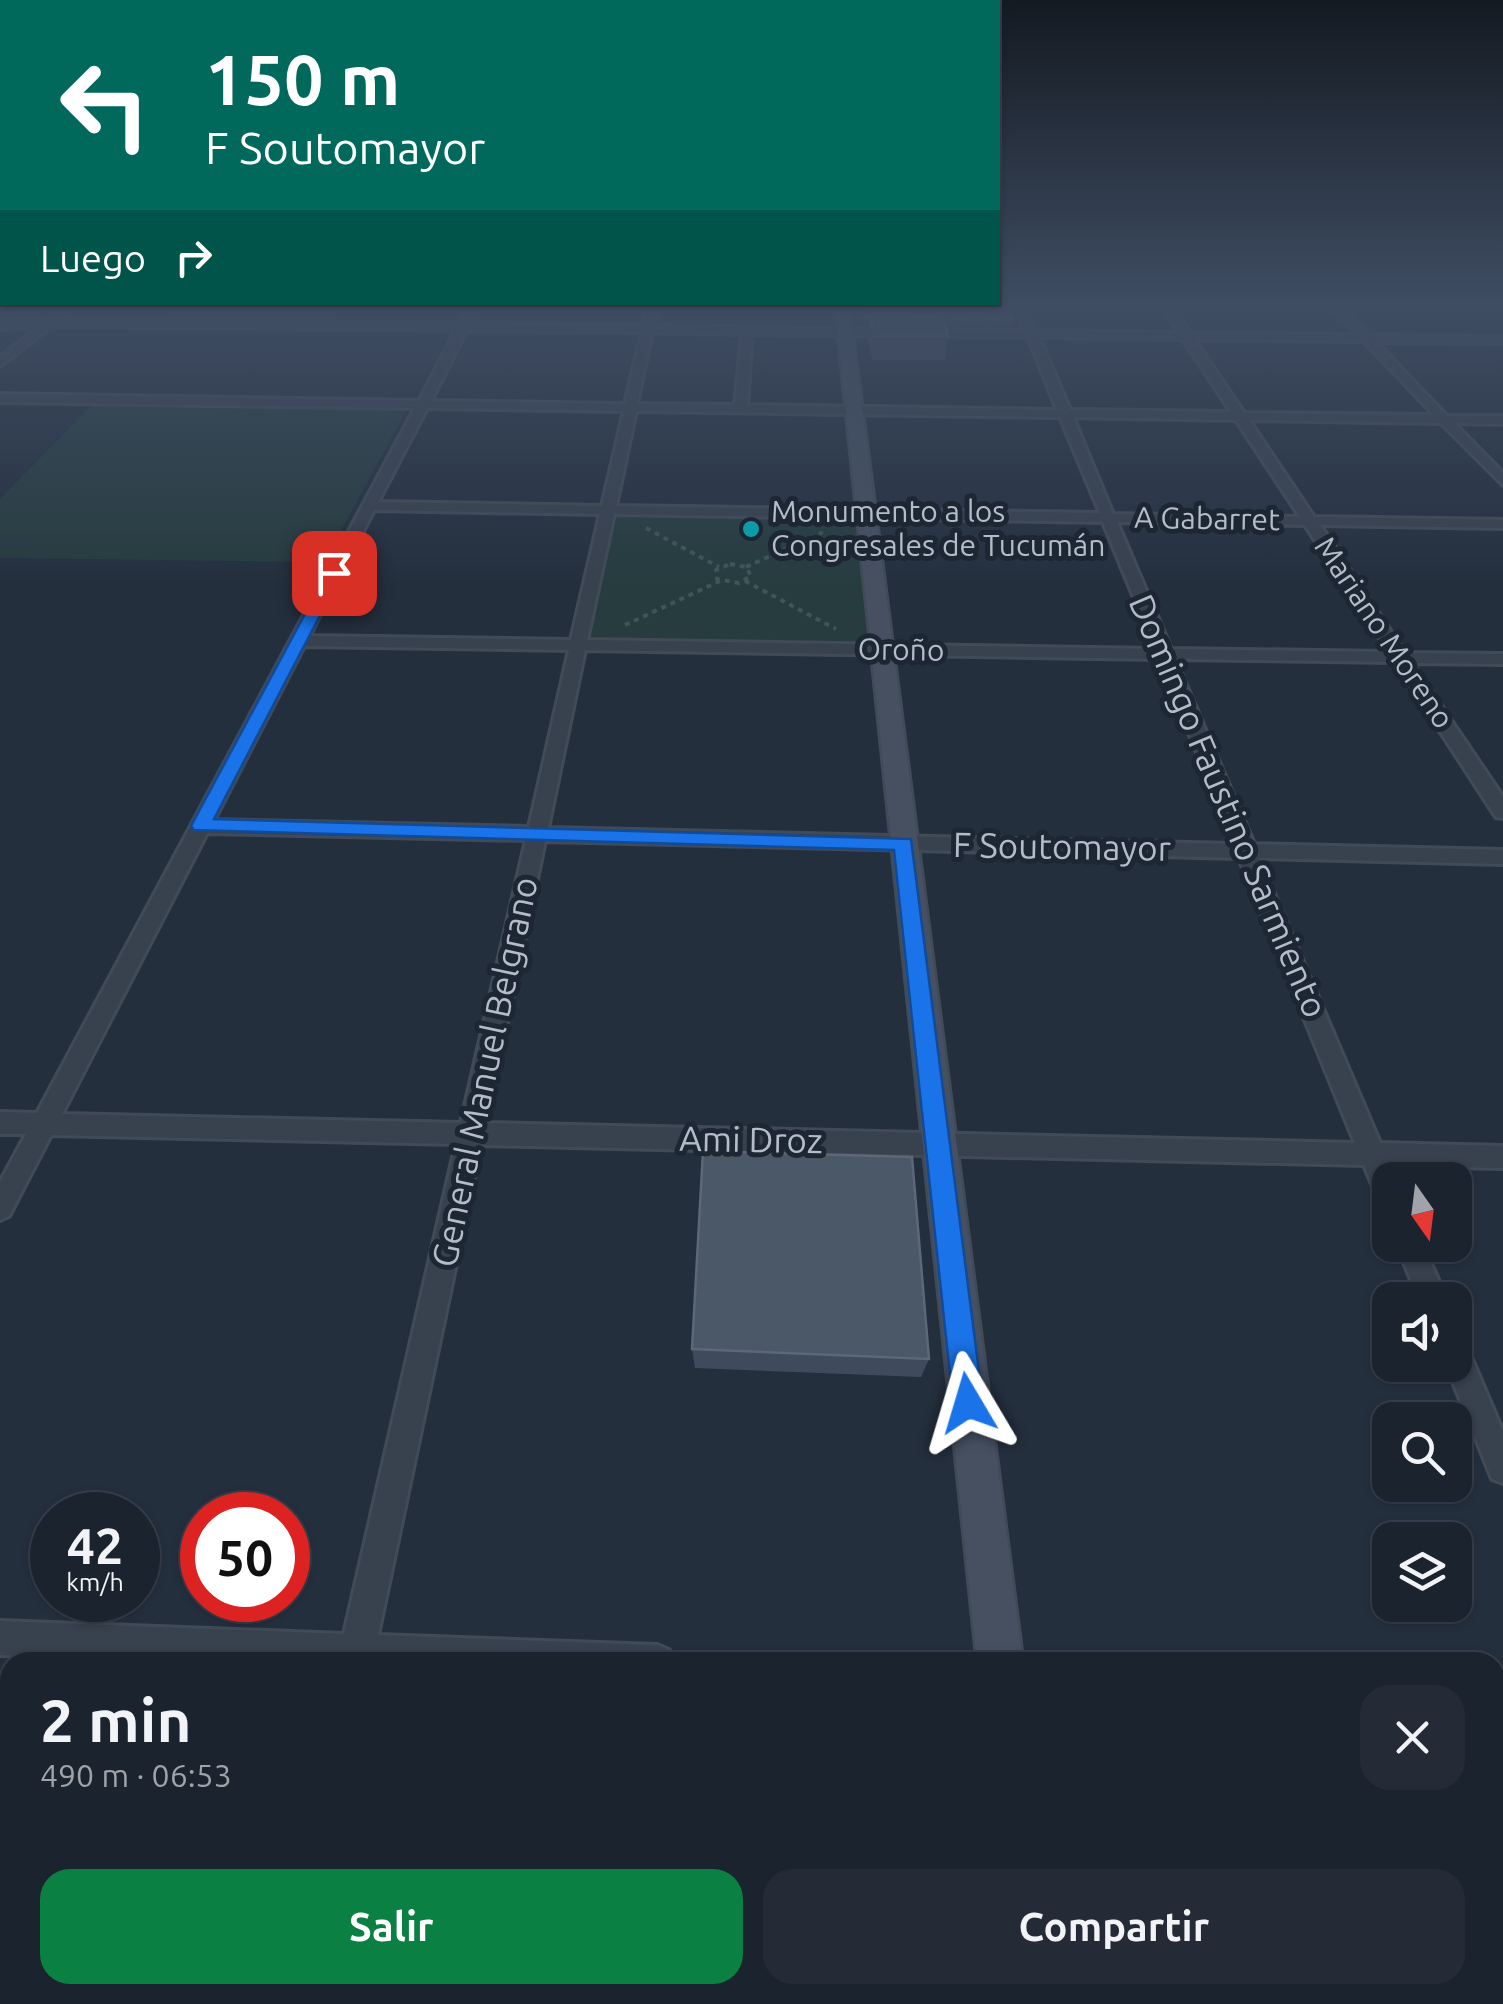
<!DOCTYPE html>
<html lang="es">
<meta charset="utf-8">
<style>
:root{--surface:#1b232e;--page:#242b36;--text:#f1f3f6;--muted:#a0a4aa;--line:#39404a;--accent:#0b8043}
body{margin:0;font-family:Ubuntu,sans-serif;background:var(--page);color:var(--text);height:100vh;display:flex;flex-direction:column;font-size:38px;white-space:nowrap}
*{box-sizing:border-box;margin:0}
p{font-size:32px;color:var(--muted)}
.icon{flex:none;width:55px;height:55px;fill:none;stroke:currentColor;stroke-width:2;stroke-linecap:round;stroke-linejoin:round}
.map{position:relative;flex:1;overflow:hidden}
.side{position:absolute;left:0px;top:1652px;width:1505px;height:352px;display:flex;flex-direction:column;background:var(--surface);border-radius:30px 30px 0 0;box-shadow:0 2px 8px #0004,0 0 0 2px var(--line)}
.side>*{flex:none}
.hud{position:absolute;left:0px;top:0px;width:1000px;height:305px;box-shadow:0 2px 8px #0004,0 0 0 2px var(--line);background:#00695c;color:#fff;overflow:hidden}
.needle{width:65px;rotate:166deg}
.buttons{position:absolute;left:1372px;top:1162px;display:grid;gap:20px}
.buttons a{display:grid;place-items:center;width:100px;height:100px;border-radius:20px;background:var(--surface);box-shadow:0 2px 8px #0004,0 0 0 2px var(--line);font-size:50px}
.speed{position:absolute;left:30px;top:1492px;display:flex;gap:20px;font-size:50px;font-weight:700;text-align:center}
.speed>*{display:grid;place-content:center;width:130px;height:130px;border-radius:50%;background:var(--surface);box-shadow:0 2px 8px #0004,0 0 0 2px var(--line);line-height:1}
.speed small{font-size:25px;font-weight:400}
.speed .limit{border:15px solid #d22;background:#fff;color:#111}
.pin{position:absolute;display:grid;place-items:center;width:85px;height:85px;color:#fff;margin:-42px;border-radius:20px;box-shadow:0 5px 15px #0006}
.me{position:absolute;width:110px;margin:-55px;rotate:353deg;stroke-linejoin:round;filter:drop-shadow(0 0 8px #0008)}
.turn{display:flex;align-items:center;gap:35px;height:210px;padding:0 40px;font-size:45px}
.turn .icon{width:130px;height:130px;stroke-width:2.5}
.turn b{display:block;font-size:70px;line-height:85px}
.then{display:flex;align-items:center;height:95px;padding:0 40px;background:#0003;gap:20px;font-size:38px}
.round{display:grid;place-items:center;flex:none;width:105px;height:105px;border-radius:30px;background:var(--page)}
.overview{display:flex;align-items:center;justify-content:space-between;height:170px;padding:0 40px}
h1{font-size:60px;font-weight:700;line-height:75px}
.primary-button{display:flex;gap:20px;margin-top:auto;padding:20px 40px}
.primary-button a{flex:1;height:115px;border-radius:30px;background:var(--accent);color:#fff;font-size:40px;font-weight:700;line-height:115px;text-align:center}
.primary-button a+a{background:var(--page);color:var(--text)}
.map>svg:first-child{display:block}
</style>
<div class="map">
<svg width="1503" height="2004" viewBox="0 0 1503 2004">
<rect width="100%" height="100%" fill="#242f3e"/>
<g fill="#263c3f">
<path d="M 91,406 L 407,409 L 324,562 L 0,558 L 0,499 Z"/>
<path d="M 608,509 L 864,515 L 883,649 L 578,646 Z"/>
</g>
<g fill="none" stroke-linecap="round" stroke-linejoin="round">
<g stroke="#414a57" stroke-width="6">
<g id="street">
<path d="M 66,305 L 77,305 L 60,319 L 460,324 L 470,305 L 480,305 L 470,324 L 643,326 L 648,305 L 658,305 L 654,326 L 1025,331 L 1015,305 L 1025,305 L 1036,331 L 1179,333 L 1161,305 L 1171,305 L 1190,333 L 1358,335 L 1330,305 L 1340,305 L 1370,335 L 1503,337 L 1503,343 L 1376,342 L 1447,416 L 1503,416 L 1503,424 L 1454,423 L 1503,473 L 1503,485 L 1441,423 L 1249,420 L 1314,517 L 1503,520 L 1503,528 L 1320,525 L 1405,653 L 1503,654 L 1503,664 L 1412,663 L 1503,797 L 1503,818 L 1496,817 L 1395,662 L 1175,659 L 1254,844 L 1503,850 L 1503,864 L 1259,858 L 1380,1143 L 1503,1146 L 1503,1168 L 1390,1166 L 1396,1180 L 1390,1180 L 1390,1209 L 1381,1205 L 1364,1165 L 481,1145 L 378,1635 L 657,1645 L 669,1650 L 674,1662 L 207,1662 L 0,1655 L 0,1621 L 344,1634 L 456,1144 L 51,1135 L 9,1216 L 0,1220 L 0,1182 L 26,1134 L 0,1134 L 0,1112 L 37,1113 L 415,408 L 0,402 L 0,394 L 419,401 L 456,330 L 52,326 L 0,366 L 0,357 L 38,327 L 0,329 L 0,323 L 47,320 ZM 467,330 L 642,332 L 625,404 L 431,401 ZM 652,332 L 742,334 L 735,405 L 637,404 ZM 752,334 L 1028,337 L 1057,410 L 747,405 ZM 1039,337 L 1183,339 L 1231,412 L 1070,410 ZM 1194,339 L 1364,341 L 1434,415 L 1244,413 ZM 427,408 L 624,411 L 602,506 L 378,502 ZM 636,411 L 1060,417 L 1100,513 L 616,506 ZM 1073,417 L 1236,420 L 1300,517 L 1113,514 ZM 374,510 L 600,514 L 571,640 L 309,636 ZM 614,514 L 1103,522 L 1155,649 L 587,640 ZM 1117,522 L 1305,525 L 1389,652 L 1171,649 ZM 304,646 L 569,650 L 529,827 L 214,820 ZM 585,650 L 1159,659 L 1234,844 L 548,828 ZM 207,833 L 526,840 L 461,1123 L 62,1114 ZM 545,841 L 1239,858 L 1355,1143 L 486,1123 Z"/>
<path d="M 1497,305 L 1503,305 L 1503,309 Z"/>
<path d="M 1397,1245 L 1423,1245 L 1447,1300 L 1419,1300 Z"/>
<path d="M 1455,1339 L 1465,1343 L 1503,1432 L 1503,1483 L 1492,1479 L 1446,1365 L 1455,1365 Z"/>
<path d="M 1495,1677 L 1503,1678 L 1503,1712 L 1495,1711 Z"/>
<path d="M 266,1995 L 306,1995 L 304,2004 L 264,2004 Z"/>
</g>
</g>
<g stroke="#414a57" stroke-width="5">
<g id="secondary">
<path d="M 835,305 L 849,305 L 1023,1662 L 977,1662 Z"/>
<path d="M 1005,1995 L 1059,1995 L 1060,2004 L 1006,2004 Z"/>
</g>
</g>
<g stroke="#3f5557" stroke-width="4" stroke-dasharray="5 5" stroke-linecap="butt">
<path d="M 646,528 L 719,567"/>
<path d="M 730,564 L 746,567 L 751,576 L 739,583 L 717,579 L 716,570 Z"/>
<path d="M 746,567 L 823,532"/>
<path d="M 745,581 L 836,629"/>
<path d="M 625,625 L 720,581"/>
</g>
<use href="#street" fill="#38414e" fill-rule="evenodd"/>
<use href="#secondary" fill="#465061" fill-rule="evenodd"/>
</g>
<g fill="#3f4b5c">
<path d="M 860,305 L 1009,305 L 1014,319 L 1012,327 L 945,326 L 948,336 L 945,360 L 872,360 L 868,339 L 869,325 L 865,325 Z"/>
<path d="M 692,1349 L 929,1359 L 921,1377 L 695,1368 Z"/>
</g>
<g fill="#4b5868" stroke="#5c6777" stroke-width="2.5">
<path d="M 863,305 L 1009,305 L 1014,319 L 943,318 L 942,316 L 870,315 L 870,317 L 866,317 Z"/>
<path d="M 870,315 L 942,316 L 948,336 L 875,336 Z"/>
<path d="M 703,1151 L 912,1157 L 929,1359 L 692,1349 Z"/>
</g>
<linearGradient id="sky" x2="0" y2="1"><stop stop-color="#141a22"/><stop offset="0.52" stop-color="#3f4d63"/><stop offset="1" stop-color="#3f4d63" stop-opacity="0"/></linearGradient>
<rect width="1503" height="585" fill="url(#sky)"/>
<path fill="#1a73e8" stroke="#114b97" stroke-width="2.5" d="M 334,569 L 342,573 L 214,819 L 911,839 L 983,1403 L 979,1414 L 968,1418 L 958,1414 L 953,1403 L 894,850 L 194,830 L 191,826 L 327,573 Z"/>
<circle fill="#0f9aa8" stroke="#1d2633" stroke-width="4" cx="751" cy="529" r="10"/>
<g text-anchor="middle" stroke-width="10" stroke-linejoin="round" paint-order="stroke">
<g font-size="30" fill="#b4bcc9" stroke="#1d2633" text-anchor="start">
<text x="771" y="522">Monumento a los<tspan x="771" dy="34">Congresales de Tucumán</tspan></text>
</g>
<g font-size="30" fill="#b4bcc9" stroke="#1d2633">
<text transform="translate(1207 519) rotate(1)" y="10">A Gabarret</text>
<text transform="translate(1384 633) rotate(56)" y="10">Mariano Moreno</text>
<text transform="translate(901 650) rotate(1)" y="10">Oroño</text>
</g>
<g font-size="35" fill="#b4bcc9" stroke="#1d2633">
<text transform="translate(1228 806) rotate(67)" y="12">Domingo Faustino Sarmiento</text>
<text transform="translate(1062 847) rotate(1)" y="12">F Soutomayor</text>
<text transform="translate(485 1072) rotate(-78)" y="12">General Manuel Belgrano</text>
<text transform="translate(751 1140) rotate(1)" y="12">Ami Droz</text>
</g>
</g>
</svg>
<div class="buttons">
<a><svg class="needle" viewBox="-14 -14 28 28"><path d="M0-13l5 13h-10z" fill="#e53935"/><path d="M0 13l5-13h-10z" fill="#a0a4aa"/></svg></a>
<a><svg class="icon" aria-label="sound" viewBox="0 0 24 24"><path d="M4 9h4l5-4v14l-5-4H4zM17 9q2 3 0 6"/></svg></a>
<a><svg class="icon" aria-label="search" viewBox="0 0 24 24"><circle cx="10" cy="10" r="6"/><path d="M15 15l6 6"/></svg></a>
<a><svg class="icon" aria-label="layers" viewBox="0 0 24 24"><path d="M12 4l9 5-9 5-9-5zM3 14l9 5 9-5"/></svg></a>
</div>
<div class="speed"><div>42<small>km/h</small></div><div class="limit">50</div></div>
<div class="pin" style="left:334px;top:573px;background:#d93025"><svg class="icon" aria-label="arrive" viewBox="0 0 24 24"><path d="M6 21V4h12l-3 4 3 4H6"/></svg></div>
<svg class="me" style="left:968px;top:1403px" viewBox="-20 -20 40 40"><path d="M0-17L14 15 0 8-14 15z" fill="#1a73e8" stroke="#fff" stroke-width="4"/></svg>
<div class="hud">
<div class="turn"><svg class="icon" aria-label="left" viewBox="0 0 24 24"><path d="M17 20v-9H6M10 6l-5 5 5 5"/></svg><div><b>150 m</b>F Soutomayor</div></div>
<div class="then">Luego<svg class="icon" aria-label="right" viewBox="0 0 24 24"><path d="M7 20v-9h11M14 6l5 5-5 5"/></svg></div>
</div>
<section class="side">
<div class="overview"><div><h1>2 min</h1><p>490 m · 06:53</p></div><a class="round"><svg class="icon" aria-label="close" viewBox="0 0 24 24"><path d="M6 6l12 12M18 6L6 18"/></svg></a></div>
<div class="primary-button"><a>Salir</a><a>Compartir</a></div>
</section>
</div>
